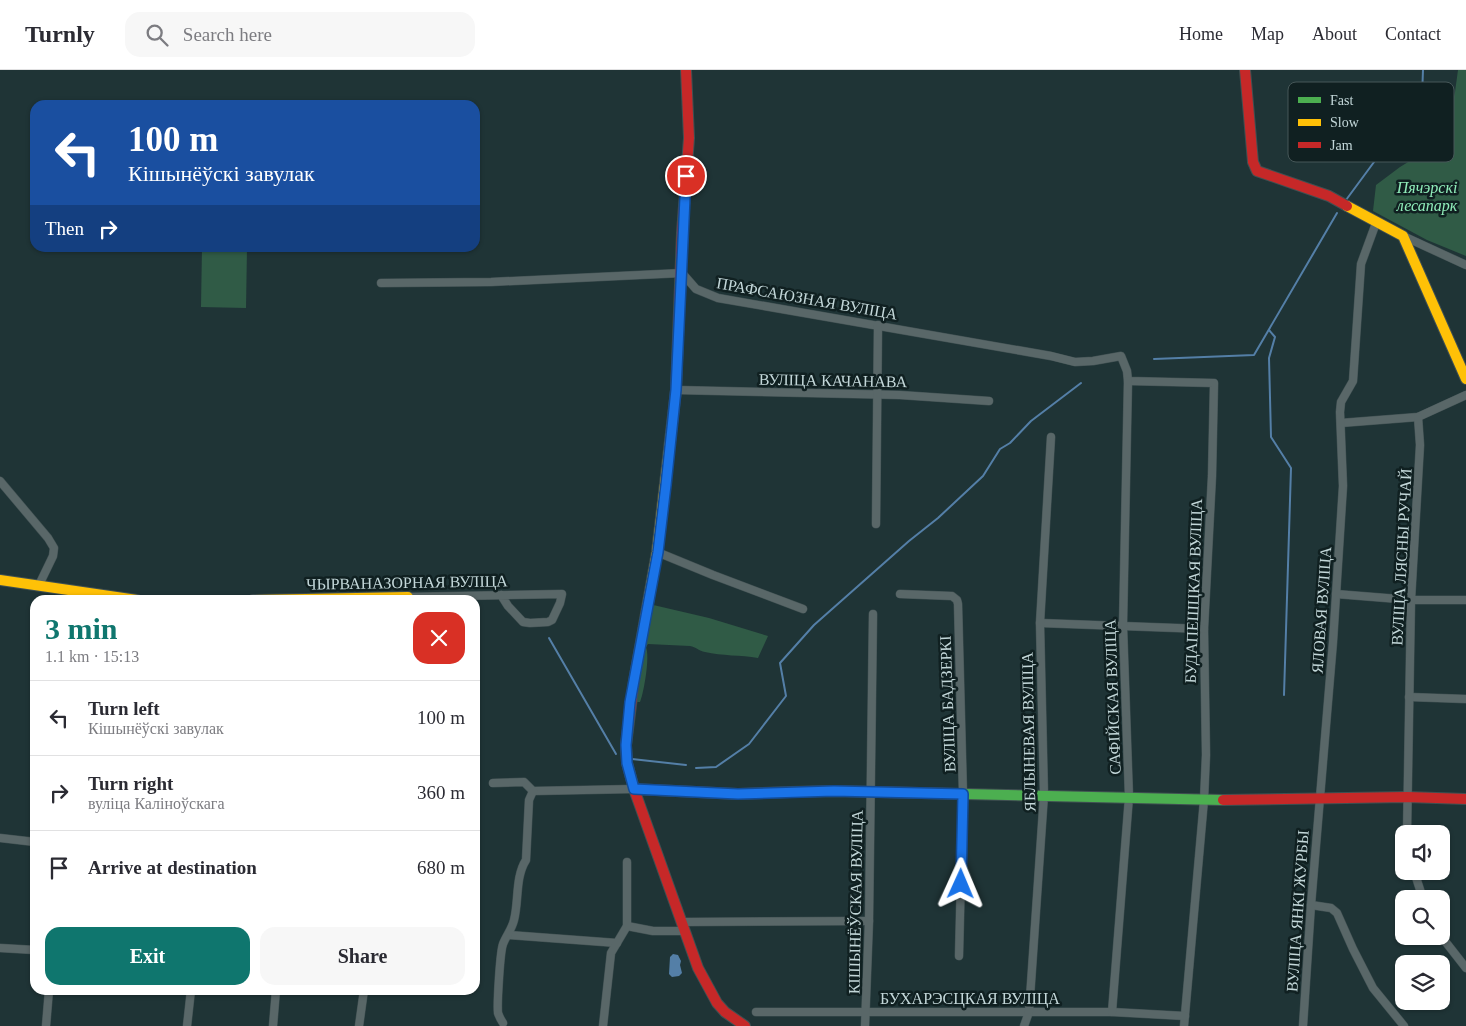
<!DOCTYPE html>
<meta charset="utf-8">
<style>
:root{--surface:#fff;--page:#f7f7f7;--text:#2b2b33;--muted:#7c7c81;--line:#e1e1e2;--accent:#0f766e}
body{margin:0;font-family:"Times New Roman",serif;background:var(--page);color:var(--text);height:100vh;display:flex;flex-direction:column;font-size:19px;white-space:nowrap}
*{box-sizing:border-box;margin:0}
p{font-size:16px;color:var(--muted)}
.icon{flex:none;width:28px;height:28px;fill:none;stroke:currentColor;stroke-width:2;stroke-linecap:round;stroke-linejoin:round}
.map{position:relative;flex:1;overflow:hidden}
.details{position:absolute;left:30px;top:525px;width:450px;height:400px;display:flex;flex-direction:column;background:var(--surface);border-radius:15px;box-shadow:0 1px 4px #0004}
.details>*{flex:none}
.banner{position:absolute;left:30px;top:30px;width:450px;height:152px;border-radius:15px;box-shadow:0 1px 4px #0004;background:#1a4fa0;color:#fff;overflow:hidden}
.buttons{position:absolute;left:1395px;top:755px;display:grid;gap:10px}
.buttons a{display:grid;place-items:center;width:55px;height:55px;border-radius:10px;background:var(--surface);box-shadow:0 1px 4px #0004;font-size:25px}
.pin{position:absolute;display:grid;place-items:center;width:42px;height:42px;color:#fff;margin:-21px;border:2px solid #fff;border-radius:50%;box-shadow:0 1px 5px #0007}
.me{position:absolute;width:55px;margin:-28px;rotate:1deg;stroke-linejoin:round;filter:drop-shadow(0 0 4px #0008)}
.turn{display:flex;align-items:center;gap:18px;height:105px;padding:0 15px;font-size:22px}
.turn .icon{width:65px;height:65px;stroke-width:2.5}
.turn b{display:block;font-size:35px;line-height:42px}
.then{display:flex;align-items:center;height:48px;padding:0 15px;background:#0003;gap:10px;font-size:19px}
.round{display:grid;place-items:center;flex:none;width:52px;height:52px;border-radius:15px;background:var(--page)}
.overview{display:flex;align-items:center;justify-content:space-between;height:85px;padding:0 15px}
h1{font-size:30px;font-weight:700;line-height:38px;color:var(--accent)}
.primary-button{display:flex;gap:10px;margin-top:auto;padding:10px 15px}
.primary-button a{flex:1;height:58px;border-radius:15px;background:var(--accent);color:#fff;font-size:20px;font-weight:700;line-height:58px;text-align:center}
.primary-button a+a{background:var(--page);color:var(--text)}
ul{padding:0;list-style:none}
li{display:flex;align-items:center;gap:15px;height:75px;padding:0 15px;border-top:1px solid var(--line)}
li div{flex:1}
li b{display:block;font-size:19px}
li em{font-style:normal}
header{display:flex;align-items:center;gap:30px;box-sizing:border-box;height:70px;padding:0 25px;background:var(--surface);border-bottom:1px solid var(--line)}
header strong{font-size:24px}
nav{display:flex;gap:28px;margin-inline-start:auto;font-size:18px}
.search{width:350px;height:45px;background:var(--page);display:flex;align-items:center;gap:12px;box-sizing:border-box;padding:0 18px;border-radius:15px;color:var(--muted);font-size:19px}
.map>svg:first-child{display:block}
</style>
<header>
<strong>Turnly</strong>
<div class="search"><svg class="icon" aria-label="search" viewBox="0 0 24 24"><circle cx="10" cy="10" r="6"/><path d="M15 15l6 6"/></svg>Search here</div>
<nav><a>Home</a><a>Map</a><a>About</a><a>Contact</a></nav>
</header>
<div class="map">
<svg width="1466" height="956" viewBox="0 0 1466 956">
<rect width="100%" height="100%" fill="#1f3436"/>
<g fill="#305b46">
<path d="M 1458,0 L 1466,0 L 1466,186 L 1427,170 L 1373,141 L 1376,115 L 1400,97 L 1444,70 L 1455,22 Z"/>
<path d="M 202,178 L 247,178 L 246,238 L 201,237 Z"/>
<path d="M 649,534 L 709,548 L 768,566 L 758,588 C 741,585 722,586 705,582 C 699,581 696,577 690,576 L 648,574 L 646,577 C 650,587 644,622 640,632 L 634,632 Z"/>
</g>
<path fill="#547fa7" d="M 673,884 L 678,885 L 681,891 L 680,895 L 682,903 L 679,906 L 672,907 L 669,904 L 670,887 Z"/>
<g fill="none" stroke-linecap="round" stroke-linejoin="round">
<g stroke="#547fa7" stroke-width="2">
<path d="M 1346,130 L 1422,27 L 1423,0"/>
<path d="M 1269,260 L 1275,267 L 1269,288 L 1271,367 L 1291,398 L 1284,625"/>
<path d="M 1154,289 L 1254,285 L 1337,143"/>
<path d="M 549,568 L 616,684"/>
<path d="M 632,689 L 686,695"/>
<path d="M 696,698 L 716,697 L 749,674 L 786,626 L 780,593 L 814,555 L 909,471 L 938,448 L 983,406 L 1000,379 L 1010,373 L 1031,351 L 1081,313"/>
</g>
<g stroke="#405052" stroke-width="9">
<g id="street">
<path d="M 1403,166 L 1466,195"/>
<path d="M 381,213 L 491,212 L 682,203 L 696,219 L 718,228 L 1051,286 L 1075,292 L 1093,291 L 1121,286 L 1127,301 L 1128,311 L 1214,313 L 1212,406 L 1204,559 L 1206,685 L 1204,730 L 1184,956"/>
<path d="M 676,320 L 900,325 L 989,331"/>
<path d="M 1341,353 L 1418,347 L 1466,325"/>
<path d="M 0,411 L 48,468 L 54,478 L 53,486 L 39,515"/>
<path d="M 876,454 L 878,255"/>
<path d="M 657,482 L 713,505 L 803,539"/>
<path d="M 900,524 L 952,526 L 957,530 L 958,534 L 963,724 L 959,886"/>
<path d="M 1336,524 L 1411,530 L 1466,530"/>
<path d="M 408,530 L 408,527 L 562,524 L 560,533 L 552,550 L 548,552 L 530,553 L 523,552 L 508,536 L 501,525"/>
<path d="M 1040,553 L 1204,559"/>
<path d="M 1409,627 L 1466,629"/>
<path d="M 493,713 L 524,712 L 533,721 L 634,719"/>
<path d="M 1407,764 L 1411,530 L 1420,375 L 1418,347"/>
<path d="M 0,768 L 35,772"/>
<path d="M 1414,801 L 1423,829"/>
<path d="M 1311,835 L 1331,838 L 1337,843 L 1353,879 L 1373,918 L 1404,956"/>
<path d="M 682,852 L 869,851"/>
<path d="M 627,856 L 653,861 L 683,861"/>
<path d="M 509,865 L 617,873"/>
<path d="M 1441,866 L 1466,898"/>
<path d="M 0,878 L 35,880"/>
<path d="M 756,942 L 1112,942 L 1185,946"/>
<path d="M 1112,942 L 1129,727 L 1123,556 L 1128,311"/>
<path d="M 503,953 C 501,950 499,946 498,943 C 497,934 500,882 503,874 C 506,866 512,859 514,850 C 519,831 515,807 526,790 L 529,730 L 533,721"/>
<path d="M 46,956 L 49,920"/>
<path d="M 187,956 L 191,920"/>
<path d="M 273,956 L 276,920"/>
<path d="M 359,956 L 364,920"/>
<path d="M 603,956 L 611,883 L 627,856 L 627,792"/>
<path d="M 865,956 L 869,851 L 873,544"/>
<path d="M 1024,956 L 1029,942 L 1044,725 L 1040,553 L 1051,367"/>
<path d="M 1303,956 L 1311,835 L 1333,572 L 1343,416 L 1340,342 L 1341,332 L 1353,311 L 1361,194 L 1376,153"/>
</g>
</g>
<g stroke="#405052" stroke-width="12">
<path id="fast" d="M 790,722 L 834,721 L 1223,730"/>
</g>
<g stroke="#405052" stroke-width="12">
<g id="slow">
<path d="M 1347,136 L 1403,166 L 1466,309"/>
<path d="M 0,510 L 137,530"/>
<path d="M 253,530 L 408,527"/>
<path d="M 634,611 L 657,482 L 676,320 L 677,293"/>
</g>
</g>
<g stroke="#405052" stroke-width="12">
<g id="jam">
<path d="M 1245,0 L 1253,92 L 1257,101 L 1329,126 L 1347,136"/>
<path d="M 677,293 L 682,163 L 689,68 L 686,0"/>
<path d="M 634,611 L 626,675 L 627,693 L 634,719 L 698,898 L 717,933 L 725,942 L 745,956"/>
<path d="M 634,719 L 738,724 L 790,722"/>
<path d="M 1223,730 L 1407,727 L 1466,729"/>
</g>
</g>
<use href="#street" stroke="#596768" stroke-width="8"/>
<use href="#fast" stroke="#4caf50" stroke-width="10"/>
<use href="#slow" stroke="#ffc107" stroke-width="10"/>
<use href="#jam" stroke="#c62828" stroke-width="10"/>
</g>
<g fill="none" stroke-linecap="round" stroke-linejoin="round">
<g stroke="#114b97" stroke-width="12">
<path id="route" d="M 686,106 L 676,320 L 666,415 L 658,482 L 630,632 L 626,675 L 627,693 L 634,719 L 738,724 L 834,721 L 963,724 L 961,814"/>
</g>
<use href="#route" stroke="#1a73e8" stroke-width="9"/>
</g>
<g text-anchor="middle" stroke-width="5" stroke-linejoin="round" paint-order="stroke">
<g font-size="16" font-style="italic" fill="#90edba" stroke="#102021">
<text x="1427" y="123">Пячэрскі<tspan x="1427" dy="18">лесапарк</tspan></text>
</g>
<g font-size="16" fill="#c3d7d9" stroke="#102021">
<text transform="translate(807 228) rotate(10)" y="6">ПРАФСАЮЗНАЯ ВУЛІЦА</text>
<text transform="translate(833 310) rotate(1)" y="6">ВУЛІЦА КАЧАНАВА</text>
<text transform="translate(1401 487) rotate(-87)" y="6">ВУЛІЦА ЛЯСНЫ РУЧАЙ</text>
<text transform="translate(407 512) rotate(-1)" y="6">ЧЫРВАНАЗОРНАЯ ВУЛІЦА</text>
<text transform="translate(1193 521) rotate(-88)" y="6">БУДАПЕШЦКАЯ ВУЛІЦА</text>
<text transform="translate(1321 540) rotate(-86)" y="6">ЯЛОВАЯ ВУЛІЦА</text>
<text transform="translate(1112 627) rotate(-92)" y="6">САФІЙСКАЯ ВУЛІЦА</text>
<text transform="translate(947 634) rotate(-92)" y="6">ВУЛІЦА БАДЗЕРКІ</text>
<text transform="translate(1028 662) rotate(-91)" y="6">ЯБЛЫНЕВАЯ ВУЛІЦА</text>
<text transform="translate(855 832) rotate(-89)" y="6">КІШЫНЁЎСКАЯ ВУЛІЦА</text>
<text transform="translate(1297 841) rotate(-86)" y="6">ВУЛІЦА ЯНКІ ЖУРБЫ</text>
<text x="970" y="934">БУХАРЭСЦКАЯ ВУЛІЦА</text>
</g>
</g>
<rect x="1288" y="12" width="166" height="80" rx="8" fill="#102021" stroke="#465758" stroke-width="1"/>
<rect x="1298" y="27" width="23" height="6" fill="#4caf50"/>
<rect x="1298" y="49" width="23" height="7" fill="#ffc107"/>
<rect x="1298" y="72" width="23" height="6" fill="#c62828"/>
<g font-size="14" fill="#c3d7d9">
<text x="1330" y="35">Fast</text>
<text x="1330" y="57">Slow</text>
<text x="1330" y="80">Jam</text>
</g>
</svg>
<div class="buttons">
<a><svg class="icon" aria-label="sound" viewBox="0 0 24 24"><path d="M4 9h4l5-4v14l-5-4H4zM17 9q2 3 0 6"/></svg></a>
<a><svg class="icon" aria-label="search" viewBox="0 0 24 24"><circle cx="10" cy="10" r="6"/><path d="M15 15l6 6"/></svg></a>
<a><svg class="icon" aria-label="layers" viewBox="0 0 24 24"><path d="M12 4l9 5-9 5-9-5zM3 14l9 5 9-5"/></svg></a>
</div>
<div class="pin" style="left:686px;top:106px;background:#d93025"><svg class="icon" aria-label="arrive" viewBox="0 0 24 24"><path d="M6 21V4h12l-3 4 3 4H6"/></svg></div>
<svg class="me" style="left:961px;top:814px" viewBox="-20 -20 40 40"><path d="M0-17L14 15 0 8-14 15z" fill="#1a73e8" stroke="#fff" stroke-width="4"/></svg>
<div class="banner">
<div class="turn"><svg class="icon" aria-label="left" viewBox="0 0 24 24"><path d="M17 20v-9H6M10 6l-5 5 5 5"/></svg><div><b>100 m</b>Кішынёўскі завулак</div></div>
<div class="then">Then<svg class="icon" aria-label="right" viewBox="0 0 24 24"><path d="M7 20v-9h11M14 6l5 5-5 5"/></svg></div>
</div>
<section class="details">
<div class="overview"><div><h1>3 min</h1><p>1.1 km · 15:13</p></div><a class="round" style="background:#d93025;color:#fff"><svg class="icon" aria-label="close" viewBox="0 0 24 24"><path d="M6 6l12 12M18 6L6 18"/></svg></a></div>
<ul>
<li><svg class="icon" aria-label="left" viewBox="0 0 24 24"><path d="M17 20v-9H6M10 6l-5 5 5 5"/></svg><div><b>Turn left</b><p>Кішынёўскі завулак</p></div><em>100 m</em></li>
<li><svg class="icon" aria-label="right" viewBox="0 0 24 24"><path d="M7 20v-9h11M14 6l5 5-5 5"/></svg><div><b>Turn right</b><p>вуліца Каліноўскага</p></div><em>360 m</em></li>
<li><svg class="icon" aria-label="arrive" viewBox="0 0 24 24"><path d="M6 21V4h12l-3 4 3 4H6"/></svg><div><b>Arrive at destination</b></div><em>680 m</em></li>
</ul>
<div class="primary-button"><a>Exit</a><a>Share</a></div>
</section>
</div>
